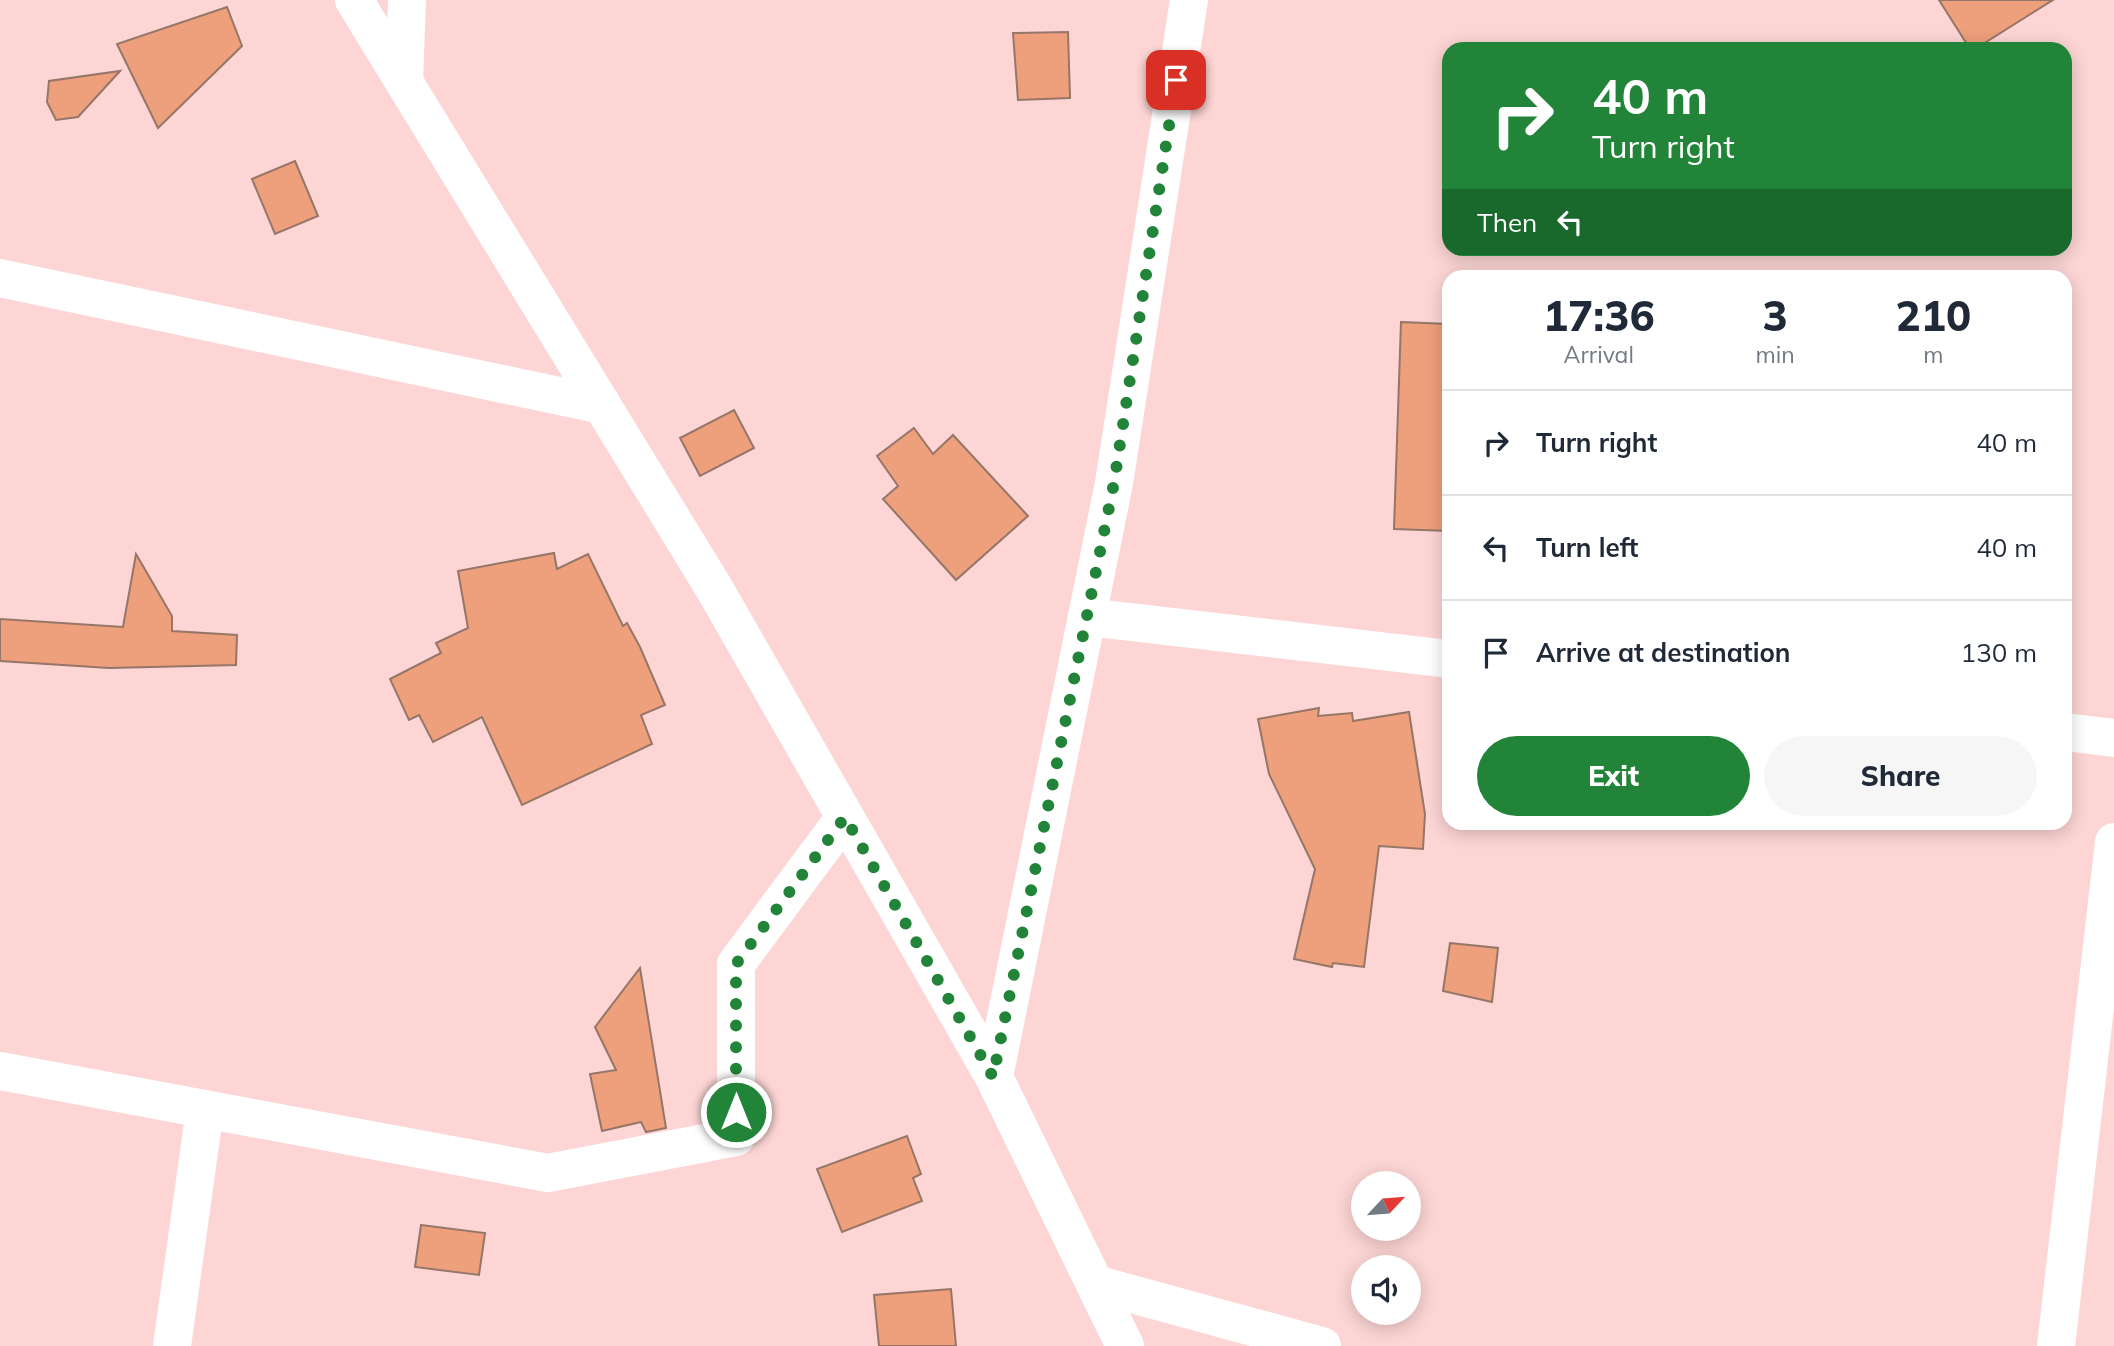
<!DOCTYPE html>
<style>
:root{--surface:#fff;--page:#f6f6f7;--text:#1f2937;--muted:#747a83;--line:#e0e1e3;--accent:#218438}
body{margin:0;font-family:Mulish,sans-serif;background:var(--page);color:var(--text);height:100vh;display:flex;flex-direction:column;font-size:26px;white-space:nowrap}
*{box-sizing:border-box;margin:0}
p{font-size:23px;color:var(--muted)}
.icon{flex:none;width:38px;height:38px;fill:none;stroke:currentColor;stroke-width:2;stroke-linecap:round;stroke-linejoin:round}
.map{position:relative;flex:1;overflow:hidden}
.panel{position:absolute;left:1442px;top:270px;width:630px;height:560px;display:flex;flex-direction:column;background:var(--surface);border-radius:21px;box-shadow:0 4px 18px #0003}
.panel>*{flex:none}
.top-card{position:absolute;left:1442px;top:42px;width:630px;height:214px;border-radius:21px;box-shadow:0 4px 18px #0003;background:#218438;color:#fff;overflow:hidden}
.needle{width:46px;rotate:64deg}
.tools{position:absolute;left:1351px;top:1171px;display:grid;gap:14px}
.tools a{display:grid;place-items:center;width:70px;height:70px;border-radius:50%;background:var(--surface);box-shadow:0 4px 18px #0003;font-size:35px}
.pin{position:absolute;display:grid;place-items:center;width:60px;height:60px;color:#fff;margin:-30px;border-radius:14px;box-shadow:0 4px 10px #0006}
.me{position:absolute;width:77px;margin:-38px;rotate:0deg;stroke-linejoin:round;filter:drop-shadow(0 0 5px #0008)}
.turn{display:flex;align-items:center;gap:24px;height:147px;padding:0 35px;font-size:32px}
.turn .icon{width:91px;height:91px;stroke-width:2.5}
.turn b{display:block;font-size:49px;line-height:60px}
.then{display:flex;align-items:center;height:66px;padding:0 35px;background:#0003;gap:14px;font-size:26px}
.eta{display:flex;justify-content:space-evenly;align-items:center;height:119px;text-align:center}
.eta b{font-size:42px;font-weight:800;line-height:49px}
.action{display:flex;gap:14px;margin-top:auto;padding:14px 35px}
.action a{flex:1;height:80px;border-radius:42px;background:var(--accent);color:#fff;font-size:28px;font-weight:800;line-height:80px;text-align:center}
.action a+a{background:var(--page);color:var(--text)}
ul{padding:0;list-style:none}
li{display:flex;align-items:center;gap:21px;height:105px;padding:0 35px;border-top:2px solid var(--line)}
li div{flex:1}
li b{display:block;font-size:26px}
li em{font-style:normal}
.map>svg:first-child{display:block}
</style>
<div class="map">
<svg width="2114" height="1346" viewBox="0 0 2114 1346">
<rect width="100%" height="100%" fill="#fcd5d4"/>
<g fill="#ee9f7b" stroke="#957668" stroke-width="2">
<path d="M 1939,0 L 2053,0 L 1975,49 L 1970,49 Z"/>
<path d="M 227,7 L 242,46 L 158,128 L 117,44 Z"/>
<path d="M 1068,32 L 1070,98 L 1018,100 L 1013,33 Z"/>
<path d="M 120,71 L 78,117 L 56,120 L 47,102 L 49,81 Z"/>
<path d="M 295,161 L 318,216 L 275,234 L 252,179 Z"/>
<path d="M 1401,322 L 1449,324 L 1449,531 L 1394,529 Z"/>
<path d="M 734,410 L 754,448 L 700,476 L 680,438 Z"/>
<path d="M 914,428 L 933,454 L 953,435 L 1028,516 L 956,580 L 883,499 L 898,486 L 877,456 Z"/>
<path d="M 554,553 L 557,569 L 588,554 L 623,626 L 627,623 L 640,647 L 665,705 L 641,715 L 652,744 L 522,805 L 482,717 L 433,742 L 419,715 L 409,720 L 390,679 L 441,653 L 436,643 L 468,628 L 458,571 Z"/>
<path d="M 136,554 L 172,616 L 172,631 L 237,635 L 236,665 L 109,668 L 0,661 L 0,619 L 123,627 Z"/>
<path d="M 1319,708 L 1318,716 L 1352,713 L 1353,721 L 1409,712 L 1425,814 L 1423,849 L 1379,846 L 1364,967 L 1333,963 L 1332,967 L 1294,959 L 1315,869 L 1269,774 L 1258,719 Z"/>
<path d="M 1450,943 L 1498,948 L 1492,1002 L 1443,991 Z"/>
<path d="M 640,968 L 666,1128 L 646,1132 L 641,1122 L 602,1131 L 590,1074 L 616,1070 L 595,1027 Z"/>
<path d="M 907,1136 L 921,1174 L 913,1178 L 922,1201 L 842,1232 L 817,1169 Z"/>
<path d="M 421,1225 L 485,1233 L 479,1275 L 415,1267 Z"/>
<path d="M 951,1289 L 956,1346 L 879,1346 L 874,1295 Z"/>
</g>
<g fill="none" stroke-linecap="round" stroke-linejoin="round">
<g stroke="#fff" stroke-width="38">
<path d="M 354,0 L 714,588 L 994,1077 L 1125,1346"/>
<path d="M 404,81 L 407,0"/>
<path d="M 0,278 L 602,405"/>
<path d="M 1087,617 L 1449,659"/>
<path d="M 2065,732 L 2114,738"/>
<path d="M 0,1071 L 548,1173 L 736,1137 L 736,964 L 845,817"/>
<path d="M 994,1077 L 1114,483 L 1189,0"/>
<path d="M 1095,1284 L 1322,1346"/>
<path d="M 172,1346 L 205,1109"/>
<path d="M 2056,1346 L 2114,842"/>
</g>
</g>
<g fill="none" stroke-linecap="round" stroke-linejoin="round">
<path stroke="#218438" stroke-width="12" stroke-dasharray="0 21.6" d="M 736,1112 L 736,964 L 845,817 L 993,1077 L 1114,483 L 1176,80"/>
</g>
</svg>
<div class="tools">
<a><svg class="needle" viewBox="-14 -14 28 28"><path d="M0-13l5 13h-10z" fill="#e53935"/><path d="M0 13l5-13h-10z" fill="#747a83"/></svg></a>
<a><svg class="icon" aria-label="sound" viewBox="0 0 24 24"><path d="M4 9h4l5-4v14l-5-4H4zM17 9q2 3 0 6"/></svg></a>
</div>
<div class="pin" style="left:1176px;top:80px;background:#d93025"><svg class="icon" aria-label="arrive" viewBox="0 0 24 24"><path d="M6 21V4h12l-3 4 3 4H6"/></svg></div>
<svg class="me" style="left:736px;top:1112px" viewBox="-20 -20 40 40"><circle r="17" fill="#218438" stroke="#fff" stroke-width="3"/><path d="M0-11L8 9 0 5-8 9z" fill="#fff"/></svg>
<div class="top-card">
<div class="turn"><svg class="icon" aria-label="right" viewBox="0 0 24 24"><path d="M7 20v-9h11M14 6l5 5-5 5"/></svg><div><b>40 m</b>Turn right</div></div>
<div class="then">Then<svg class="icon" aria-label="left" viewBox="0 0 24 24"><path d="M17 20v-9H6M10 6l-5 5 5 5"/></svg></div>
</div>
<section class="panel">
<div class="eta">
<div><b>17:36</b><p>Arrival</p></div>
<div><b>3</b><p>min</p></div>
<div><b>210</b><p>m</p></div>
</div>
<ul>
<li><svg class="icon" aria-label="right" viewBox="0 0 24 24"><path d="M7 20v-9h11M14 6l5 5-5 5"/></svg><div><b>Turn right</b></div><em>40 m</em></li>
<li><svg class="icon" aria-label="left" viewBox="0 0 24 24"><path d="M17 20v-9H6M10 6l-5 5 5 5"/></svg><div><b>Turn left</b></div><em>40 m</em></li>
<li><svg class="icon" aria-label="arrive" viewBox="0 0 24 24"><path d="M6 21V4h12l-3 4 3 4H6"/></svg><div><b>Arrive at destination</b></div><em>130 m</em></li>
</ul>
<div class="action"><a>Exit</a><a>Share</a></div>
</section>
</div>
